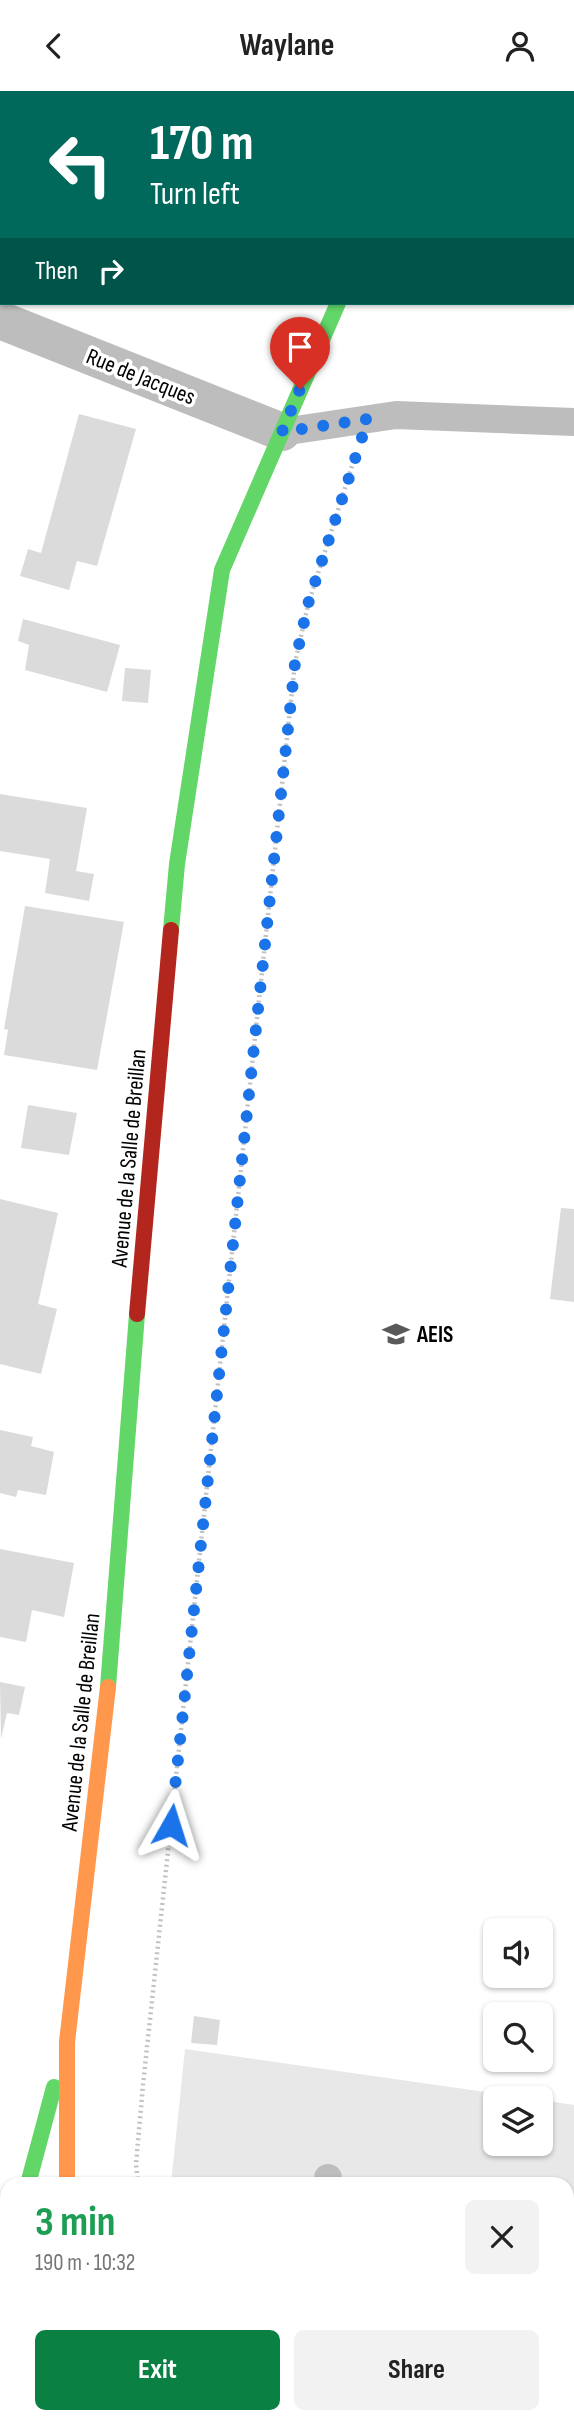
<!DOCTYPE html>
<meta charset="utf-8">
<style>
:root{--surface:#fff;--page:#f2f2f2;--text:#222;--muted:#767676;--accent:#0b8043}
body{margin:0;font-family:"Sofia Sans Condensed",sans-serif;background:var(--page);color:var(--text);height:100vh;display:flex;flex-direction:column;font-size:26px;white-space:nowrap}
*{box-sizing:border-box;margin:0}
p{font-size:23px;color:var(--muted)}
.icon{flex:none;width:38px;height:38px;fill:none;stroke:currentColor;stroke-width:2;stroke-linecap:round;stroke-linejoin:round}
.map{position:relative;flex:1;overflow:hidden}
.sheet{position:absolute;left:0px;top:2086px;width:574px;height:247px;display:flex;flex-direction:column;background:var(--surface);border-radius:21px 21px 0 0;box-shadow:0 2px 5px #0004}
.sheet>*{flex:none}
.banner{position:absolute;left:0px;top:0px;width:574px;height:214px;box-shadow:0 2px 5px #0004;background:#00695c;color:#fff;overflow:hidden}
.buttons{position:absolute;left:483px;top:1827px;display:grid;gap:14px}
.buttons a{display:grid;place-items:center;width:70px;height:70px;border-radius:10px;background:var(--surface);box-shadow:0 2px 5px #0004;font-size:35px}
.pin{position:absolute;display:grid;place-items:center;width:60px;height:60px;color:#fff;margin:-72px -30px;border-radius:50% 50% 50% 0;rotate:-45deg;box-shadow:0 0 7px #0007}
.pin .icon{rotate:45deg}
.me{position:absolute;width:77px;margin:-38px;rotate:6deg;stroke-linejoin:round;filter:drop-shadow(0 0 5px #0008)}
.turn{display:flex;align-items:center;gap:24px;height:147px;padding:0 35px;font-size:32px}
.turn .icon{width:91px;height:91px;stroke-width:2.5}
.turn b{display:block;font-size:49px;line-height:60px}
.then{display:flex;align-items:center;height:66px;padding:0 35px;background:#0003;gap:14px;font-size:26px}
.round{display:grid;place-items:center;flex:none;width:74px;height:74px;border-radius:10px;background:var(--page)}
.overview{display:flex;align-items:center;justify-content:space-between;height:119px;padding:0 35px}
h1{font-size:42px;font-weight:700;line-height:52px;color:#1e9e55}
.cta{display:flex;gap:14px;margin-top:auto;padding:14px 35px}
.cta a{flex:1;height:80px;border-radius:10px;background:var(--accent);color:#fff;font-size:28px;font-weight:700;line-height:80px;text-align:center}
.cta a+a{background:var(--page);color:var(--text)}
header{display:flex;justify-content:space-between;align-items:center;height:91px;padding:0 35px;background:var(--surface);font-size:32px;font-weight:700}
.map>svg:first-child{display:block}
</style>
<header><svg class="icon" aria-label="back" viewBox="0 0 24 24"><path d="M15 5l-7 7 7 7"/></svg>Waylane<svg class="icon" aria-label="person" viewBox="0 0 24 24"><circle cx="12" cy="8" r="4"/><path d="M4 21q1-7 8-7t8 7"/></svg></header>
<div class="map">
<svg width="574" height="2332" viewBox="0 0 574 2332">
<rect width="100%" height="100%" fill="#fff"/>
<path fill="#e8e8e8" d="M 185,1958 L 527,2007 L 495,2007 L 495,2053 L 541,2053 L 541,2009 L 574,2014 L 574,2332 L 244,2332 L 243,2326 L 567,2326 L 567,2093 L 171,2093 Z"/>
<g fill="#dbdbdb">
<path d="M 79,323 L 136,338 L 97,475 L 77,470 L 69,499 L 20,485 L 28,458 L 41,462 Z"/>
<path d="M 23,528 L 120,554 L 107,601 L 25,579 L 29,554 L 18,550 Z"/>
<path d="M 125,577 L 151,579 L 148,612 L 122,610 Z"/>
<path d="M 0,703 L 87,717 L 76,780 L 94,783 L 89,810 L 45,802 L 50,768 L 0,760 Z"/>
<path d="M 25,815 L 124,831 L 97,979 L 4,964 L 8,939 L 4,938 Z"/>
<path d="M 28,1014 L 77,1022 L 69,1064 L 21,1057 Z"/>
<path d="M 0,1108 L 58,1122 L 38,1213 L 57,1218 L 41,1283 L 0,1273 Z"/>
<path d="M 561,1117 L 574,1118 L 574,1211 L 550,1208 Z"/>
<path d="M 0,1339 L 33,1346 L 31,1355 L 54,1361 L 46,1404 L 18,1399 L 16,1406 L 0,1402 Z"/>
<path d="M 0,1458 L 74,1472 L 64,1526 L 32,1519 L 26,1551 L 0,1546 Z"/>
<path d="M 0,1591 L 25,1596 L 19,1624 L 7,1622 L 1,1648 Z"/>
<path d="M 194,1925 L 220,1929 L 217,1954 L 191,1952 Z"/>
</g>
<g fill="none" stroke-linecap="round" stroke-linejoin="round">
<g stroke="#c2c2c2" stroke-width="4.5" stroke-dasharray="2 3.5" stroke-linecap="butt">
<path d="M 138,2093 L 136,2073 L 143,1994 L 295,572 L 308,514 L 352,375"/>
<path d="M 238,2326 L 239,2332"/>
</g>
<g stroke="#bdbdbd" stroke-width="28">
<path d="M 282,341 L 396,324 L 574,331"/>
<path d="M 328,2093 L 328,2087"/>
<path d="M 316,2332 L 316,2326"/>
</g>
<path stroke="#bdbdbd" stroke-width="38" d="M 0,229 L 282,341"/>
<g stroke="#63d668" stroke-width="16">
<path d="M 171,839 L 177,773 L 222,479 L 338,212"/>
<path d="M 108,1596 L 137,1223"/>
<path d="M 28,2093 L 54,1996"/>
</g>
<g stroke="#ff974d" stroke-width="16">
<path d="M 446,2 L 447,0"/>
<path d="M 67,2093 L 67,1951 L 108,1596"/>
<path d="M 0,2204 L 7,2180"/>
<path d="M 181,2326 L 183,2332"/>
</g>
<path stroke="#b3261e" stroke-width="16" d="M 137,1223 L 171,839"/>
</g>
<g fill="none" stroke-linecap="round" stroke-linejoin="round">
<path stroke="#1a73e8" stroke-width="12" stroke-dasharray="0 21.6" d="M 171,1734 L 295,572 L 308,513 L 368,328 L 282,341 L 300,298"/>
</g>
<defs>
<g id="school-bare" transform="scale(2.1)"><path d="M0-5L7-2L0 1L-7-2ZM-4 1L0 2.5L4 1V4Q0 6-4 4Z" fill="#595959" stroke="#fff" stroke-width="2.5" paint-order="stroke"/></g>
</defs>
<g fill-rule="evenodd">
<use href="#school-bare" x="396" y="1243"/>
</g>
<g text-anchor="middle" stroke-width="7" stroke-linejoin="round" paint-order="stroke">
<g font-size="23" fill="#000" stroke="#fff">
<text transform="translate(141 285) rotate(22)" y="8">Rue de Jacques</text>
<text transform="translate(128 1067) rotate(-85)" y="8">Avenue de la Salle de Breillan</text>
<text transform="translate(80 1631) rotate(-84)" y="8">Avenue de la Salle de Breillan</text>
</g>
<g font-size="23" font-weight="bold" fill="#000" stroke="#fff" text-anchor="start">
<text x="417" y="1251">AEIS</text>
</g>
</g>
</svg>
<div class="buttons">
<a><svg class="icon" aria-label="sound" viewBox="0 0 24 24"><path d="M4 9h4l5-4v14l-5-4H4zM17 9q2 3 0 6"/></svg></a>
<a><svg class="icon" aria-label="search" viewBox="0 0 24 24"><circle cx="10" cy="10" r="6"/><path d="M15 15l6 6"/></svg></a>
<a><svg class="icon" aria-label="layers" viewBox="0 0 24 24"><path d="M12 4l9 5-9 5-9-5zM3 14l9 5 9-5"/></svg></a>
</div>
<div class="pin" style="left:300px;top:298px;background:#d93025"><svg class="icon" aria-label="arrive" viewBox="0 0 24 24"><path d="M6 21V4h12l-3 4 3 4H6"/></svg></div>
<svg class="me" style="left:171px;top:1734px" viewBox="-20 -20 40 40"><path d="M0-17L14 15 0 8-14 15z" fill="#1a73e8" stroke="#fff" stroke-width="4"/></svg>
<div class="banner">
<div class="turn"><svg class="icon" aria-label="left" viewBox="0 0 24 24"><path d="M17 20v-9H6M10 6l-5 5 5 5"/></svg><div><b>170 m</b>Turn left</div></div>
<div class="then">Then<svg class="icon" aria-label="right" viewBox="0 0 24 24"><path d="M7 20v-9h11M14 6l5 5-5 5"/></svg></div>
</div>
<section class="sheet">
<div class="overview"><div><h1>3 min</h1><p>190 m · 10:32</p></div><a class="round"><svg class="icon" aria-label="close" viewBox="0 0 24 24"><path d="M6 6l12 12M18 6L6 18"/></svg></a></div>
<div class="cta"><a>Exit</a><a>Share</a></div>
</section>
</div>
